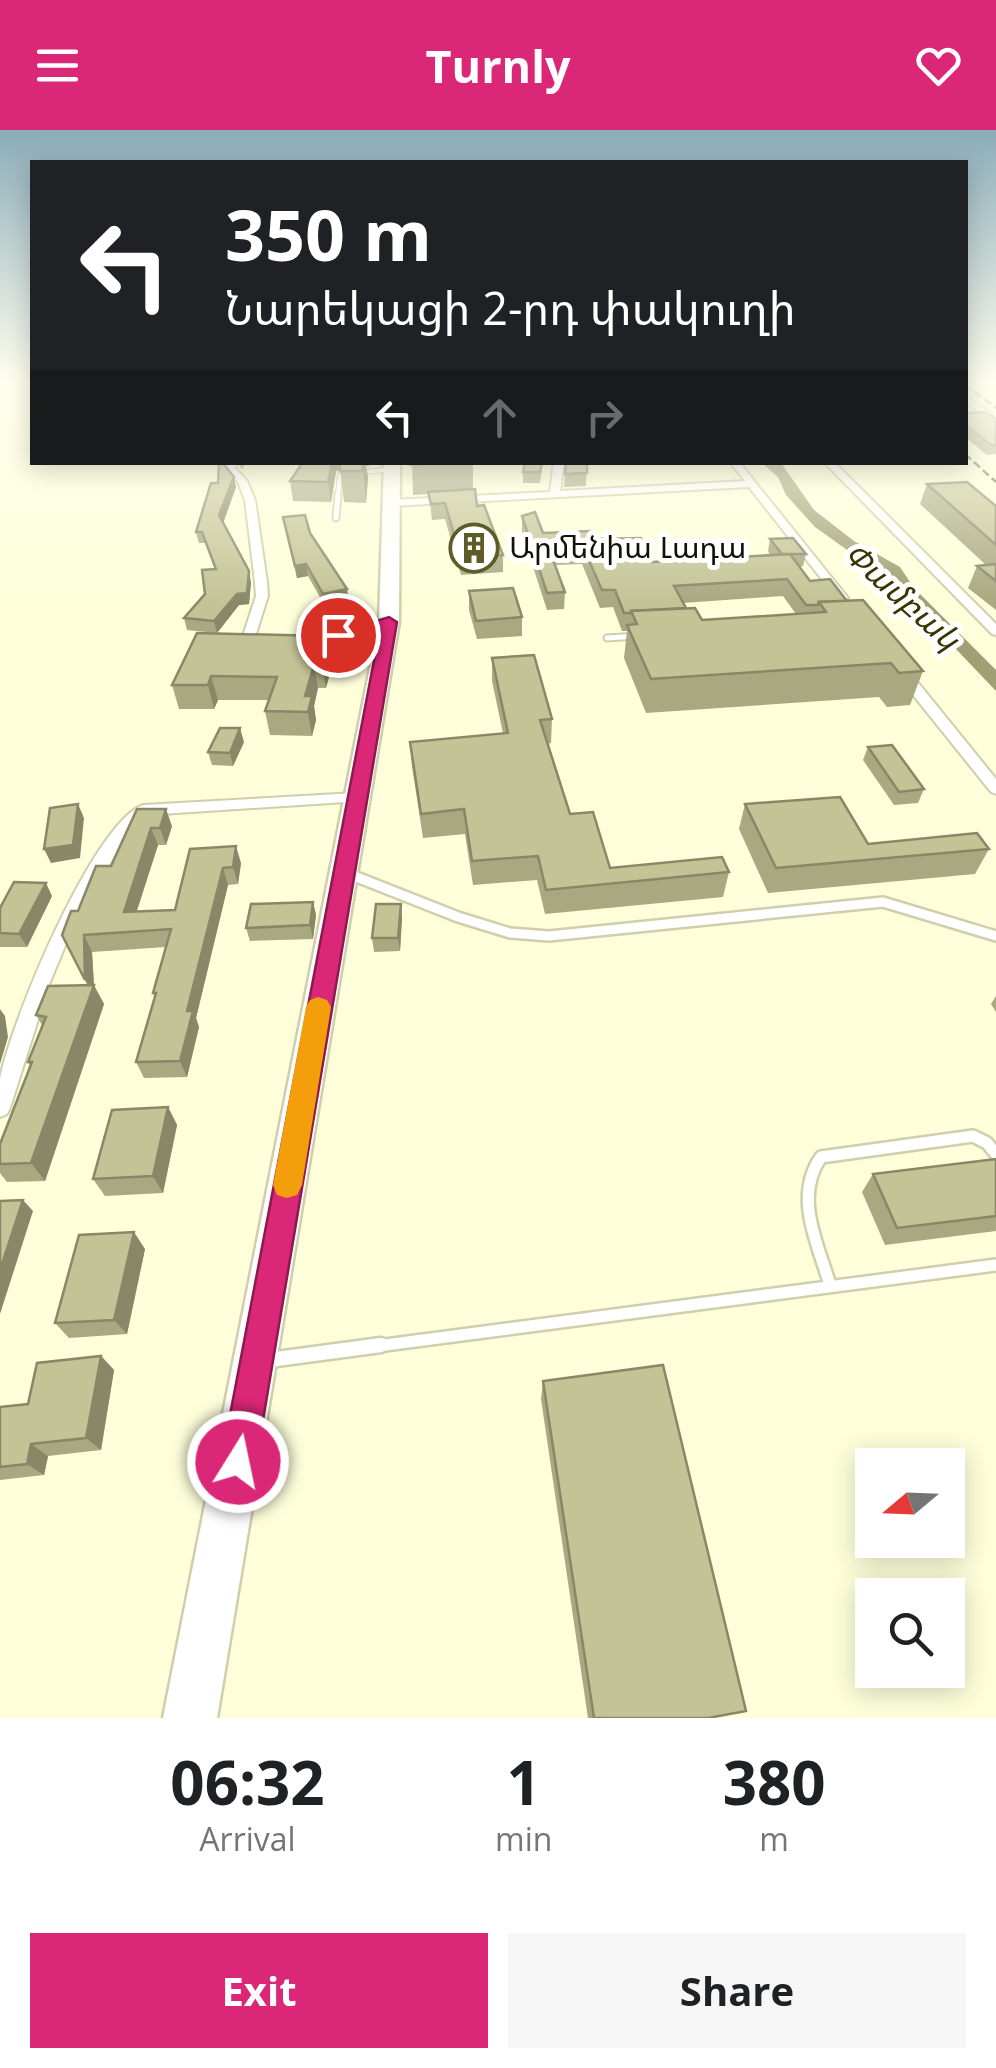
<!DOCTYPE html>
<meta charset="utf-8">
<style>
:root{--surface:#fff;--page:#f6f6f6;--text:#202124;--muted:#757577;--accent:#db2777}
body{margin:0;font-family:"Open Sans","Noto Sans Armenian",sans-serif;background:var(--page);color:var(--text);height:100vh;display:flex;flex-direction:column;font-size:38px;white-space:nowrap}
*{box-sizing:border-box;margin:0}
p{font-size:32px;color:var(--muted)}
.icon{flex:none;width:55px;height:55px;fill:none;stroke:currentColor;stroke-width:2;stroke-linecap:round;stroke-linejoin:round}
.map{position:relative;height:1588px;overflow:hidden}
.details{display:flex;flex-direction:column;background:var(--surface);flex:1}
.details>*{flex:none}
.banner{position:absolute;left:30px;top:30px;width:938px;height:305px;border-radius:0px;box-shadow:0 5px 25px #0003;background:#202124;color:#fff;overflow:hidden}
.needle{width:65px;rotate:251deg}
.fabs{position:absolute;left:855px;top:1318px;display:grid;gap:20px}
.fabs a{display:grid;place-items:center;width:110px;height:110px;border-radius:0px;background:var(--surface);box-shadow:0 5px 25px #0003;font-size:50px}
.pin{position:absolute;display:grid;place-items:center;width:85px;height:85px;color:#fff;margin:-42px;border:5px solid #fff;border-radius:50%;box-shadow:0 2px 10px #0007}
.me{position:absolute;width:110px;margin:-55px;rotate:10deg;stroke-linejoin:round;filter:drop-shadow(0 0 8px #0008)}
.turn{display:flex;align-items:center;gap:35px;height:210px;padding:0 30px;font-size:45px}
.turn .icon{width:130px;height:130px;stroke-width:2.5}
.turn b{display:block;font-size:70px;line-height:85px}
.lanes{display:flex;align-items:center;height:95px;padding:0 30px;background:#0003;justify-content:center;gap:50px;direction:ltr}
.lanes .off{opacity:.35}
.eta{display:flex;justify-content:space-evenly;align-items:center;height:170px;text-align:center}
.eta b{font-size:60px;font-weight:700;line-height:70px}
.action{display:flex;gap:20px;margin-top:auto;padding:20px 30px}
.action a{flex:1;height:115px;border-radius:0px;background:var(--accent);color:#fff;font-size:40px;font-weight:700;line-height:115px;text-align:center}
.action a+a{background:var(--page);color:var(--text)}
header{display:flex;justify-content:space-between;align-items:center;height:130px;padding:0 30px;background:var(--accent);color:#fff;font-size:45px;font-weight:700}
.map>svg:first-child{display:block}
</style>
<header><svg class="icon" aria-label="menu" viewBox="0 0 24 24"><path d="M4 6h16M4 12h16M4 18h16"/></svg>Turnly<svg class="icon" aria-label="heart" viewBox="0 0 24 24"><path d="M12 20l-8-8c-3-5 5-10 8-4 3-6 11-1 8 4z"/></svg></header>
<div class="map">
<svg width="996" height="1588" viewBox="0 0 996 1588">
<rect width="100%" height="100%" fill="#feffda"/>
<path fill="#a0a074" d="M 762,333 L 781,333 L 814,380 L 854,411 L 900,437 L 914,458 L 996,540 L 996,561 L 892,452 L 815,397 L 786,365 L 778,347 Z"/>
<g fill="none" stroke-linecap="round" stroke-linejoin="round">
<g stroke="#cfcfab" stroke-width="6">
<path id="lane-far4" d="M 338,366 L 340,345 L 392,339"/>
</g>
<g stroke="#cfcfab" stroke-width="9">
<g id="lane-far3">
<path d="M 336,388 L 338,364"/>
<path d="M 607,508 L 638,506"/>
</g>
</g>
<g stroke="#cfcfab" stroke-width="14">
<path id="lane-far2" d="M 349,744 L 458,787 L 510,803 L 549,806 L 883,772 L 996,806"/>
</g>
<g stroke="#cfcfab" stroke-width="16">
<g id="lane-far1">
<path d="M 830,1155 C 818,1114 793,1067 821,1027 L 973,1006 L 987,1013 L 996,1024"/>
<path d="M 362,1218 L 996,1135"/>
</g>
</g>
<g stroke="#cfcfab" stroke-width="19">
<path id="lane" d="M 269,1230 L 381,1215"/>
</g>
<g stroke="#cfcfab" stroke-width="4">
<g id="street">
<path d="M 965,266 L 991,283 L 991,287 L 985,287 L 965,272 Z"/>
<path d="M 226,332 L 236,332 L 235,338 L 247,351 L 255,370 L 267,452 L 268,466 L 254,510 L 265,512 L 267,515 L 261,519 L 241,512 L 256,466 L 255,452 L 245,370 L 238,352 L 225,338 Z"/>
<path d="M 554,332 L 564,332 L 560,361 L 745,351 L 730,332 L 739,332 L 848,468 L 838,470 L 749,357 L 391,376 L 386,373 L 391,370 L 550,362 Z"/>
<path d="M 824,332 L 834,332 L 996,494 L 996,505 L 992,504 Z"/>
<path d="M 389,488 L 393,489 L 393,495 L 302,516 L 296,512 Z"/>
<path d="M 902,538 L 907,539 L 996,649 L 996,664 L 991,662 L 897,545 L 897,539 Z"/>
<path d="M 356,663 L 364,668 L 361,671 L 146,685 L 136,692 L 123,711 L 68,809 L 50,852 L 10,978 L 7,984 L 0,987 C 0,975 0,961 0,949 C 10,894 93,693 143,675 Z"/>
</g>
</g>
<g stroke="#cfcfab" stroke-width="5">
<path id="highway" d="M 384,332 L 400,332 L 399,492 L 217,1588 L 163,1588 L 379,492 Z"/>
</g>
<use href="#lane-far4" stroke="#fff" stroke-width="4"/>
<use href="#lane-far3" stroke="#fff" stroke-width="5"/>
<use href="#lane-far2" stroke="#fff" stroke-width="9"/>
<use href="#lane-far1" stroke="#fff" stroke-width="11"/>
<use href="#lane" stroke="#fff" stroke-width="14"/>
<use href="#street" fill="#fff" fill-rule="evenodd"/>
<use href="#highway" fill="#fff" fill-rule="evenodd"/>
<g stroke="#676651" stroke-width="2.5" stroke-dasharray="8 4" stroke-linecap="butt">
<path d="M 965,255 L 996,278"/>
<path d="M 965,324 L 996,352"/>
</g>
</g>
<g fill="#a8a881" fill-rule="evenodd">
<path d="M 965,283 L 996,289 L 996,324 L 987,325 L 965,307 Z"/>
<path d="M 238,332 L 264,332 L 263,334 L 245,334 L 242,340 Z"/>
<path d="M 303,332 L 369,332 L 369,336 L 366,336 L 368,347 L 366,373 L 344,372 L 340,340 L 336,341 L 331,372 L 293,371 L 290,351 Z"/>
<path d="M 412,332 L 473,332 L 473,359 L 477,376 L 503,425 L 503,442 L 461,445 L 445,389 L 432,390 L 429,364 L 413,365 Z"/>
<path d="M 543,332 L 540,353 L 523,353 L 523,342 Z"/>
<path d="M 566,332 L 587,333 L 586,356 L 564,357 Z"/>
<path d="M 218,353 L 236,357 L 223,393 L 251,452 L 249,474 L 239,475 L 217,503 L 187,500 L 184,488 L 205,464 L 215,439 L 205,413 L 199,413 L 196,402 Z"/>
<path d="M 927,354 L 996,376 L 996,480 L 968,458 L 977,436 L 986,435 L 920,374 Z"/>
<path d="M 522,386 L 543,403 L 652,432 L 770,425 L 768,421 L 770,409 L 806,424 L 803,436 L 800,437 L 810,451 L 847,471 L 923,541 L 910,575 L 887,577 L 879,567 L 646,583 L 624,528 L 627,501 L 622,501 L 613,477 L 600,478 L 582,434 L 555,435 L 565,462 L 564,479 L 547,480 L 522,403 ZM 783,466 L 796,484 L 702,490 L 686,478 L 683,473 Z"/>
<path d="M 285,399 L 310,403 L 349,471 L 325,476 L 308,446 L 297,448 Z"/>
<path d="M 469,461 L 522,487 L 522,506 L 477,509 L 469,480 Z"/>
<path d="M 323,506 L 330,543 L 326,558 L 318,558 L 314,576 L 316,590 L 312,606 L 270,605 L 265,581 L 268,570 L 218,570 L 214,579 L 179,579 L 172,555 Z"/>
<path d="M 492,528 L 552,589 L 551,613 L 547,614 L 570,684 L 610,738 L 729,742 L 723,767 L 545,784 L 537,750 L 473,755 L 465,704 L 423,708 L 412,636 L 410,612 L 503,603 L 492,551 Z"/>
<path d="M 244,612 L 233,636 L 212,635 L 208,622 Z"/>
<path d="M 868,617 L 924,659 L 918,673 L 894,675 L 863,630 Z"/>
<path d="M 745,674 L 868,714 L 989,719 L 975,744 L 768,763 L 739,699 Z"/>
<path d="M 137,679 L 172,696 L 166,715 L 158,715 L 137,781 L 175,780 L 190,719 L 241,733 L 238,754 L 228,755 L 196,888 L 199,897 L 187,947 L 144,948 L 136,932 L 155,868 L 153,863 L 166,817 L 92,822 L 94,855 L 104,874 L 45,1051 L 7,1052 L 0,1043 L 0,1014 L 30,936 L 28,932 L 42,895 L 36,885 L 88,855 L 62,805 L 111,736 Z"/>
<path d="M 52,766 L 27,817 L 0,817 L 0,778 Z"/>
<path d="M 313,772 L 316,785 L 313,809 L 250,811 L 246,798 Z"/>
<path d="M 402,788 L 400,821 L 374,822 L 372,808 Z"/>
<path d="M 996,866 L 996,882 L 991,874 Z"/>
<path d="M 168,977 L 177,995 L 163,1063 L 105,1066 L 93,1049 Z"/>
<path d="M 996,1029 L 996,1101 L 885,1115 L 862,1062 L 873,1044 Z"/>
<path d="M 145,1119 L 127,1204 L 69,1208 L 55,1193 Z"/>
<path d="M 101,1226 L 114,1240 L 101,1320 L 48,1326 L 44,1345 L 0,1350 L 0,1277 L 28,1274 Z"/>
<path d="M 543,1251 L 712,1588 L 588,1588 L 541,1269 Z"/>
</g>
<g fill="#888869">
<path d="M 332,332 L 369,332 L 369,336 L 366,336 L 368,347 L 366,373 L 363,337 L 336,341 L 331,372 L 328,352 Z"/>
<path d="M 234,347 L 236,357 L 222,396 L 219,385 Z"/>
<path d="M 306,434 L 308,446 L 297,448 L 295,436 Z"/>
<path d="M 249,441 L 251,452 L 249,474 L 239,475 L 217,503 L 214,491 Z"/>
<path d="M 347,459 L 349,471 L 325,476 L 323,464 Z"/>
<path d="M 323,506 L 330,543 L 326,558 L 319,519 Z"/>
<path d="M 314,535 L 318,558 L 314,576 L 316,590 L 312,606 L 305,566 Z"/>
<path d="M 211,546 L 218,570 L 214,579 L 208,555 Z"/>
<path d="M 240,598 L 244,612 L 233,636 L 230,623 Z"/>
<path d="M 78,674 L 84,688 L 80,728 L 51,733 L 44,719 Z"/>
<path d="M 166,679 L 172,696 L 166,715 L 160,698 Z"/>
<path d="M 151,698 L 158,715 L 131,798 L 124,782 Z"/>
<path d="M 236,716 L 241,733 L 238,754 L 233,737 Z"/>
<path d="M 223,738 L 228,755 L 196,888 L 199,897 L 187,947 L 180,931 L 187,881 Z"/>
<path d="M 46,753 L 52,766 L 27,817 L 19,804 Z"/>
<path d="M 313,772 L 316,785 L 313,809 L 310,795 Z"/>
<path d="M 401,774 L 402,788 L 400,821 L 398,808 Z"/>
<path d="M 84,805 L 92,822 L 94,856 L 104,874 L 45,1051 L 31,1033 L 91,862 L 85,850 Z"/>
<path d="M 0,879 L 5,886 L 8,907 L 0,934 Z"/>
<path d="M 168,977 L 177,995 L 163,1063 L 153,1046 Z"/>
<path d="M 23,1070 L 33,1081 L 0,1184 L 0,1140 Z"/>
<path d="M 134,1102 L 145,1119 L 127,1204 L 114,1190 Z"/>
<path d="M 101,1226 L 114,1240 L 101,1320 L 86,1308 Z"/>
<path d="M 31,1314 L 48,1326 L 44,1345 L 27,1334 Z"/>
</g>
<g fill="#c3c396" stroke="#888869" stroke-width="2.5">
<path d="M 986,282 L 996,289 L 996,315 L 991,315 L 965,295 L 965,283 Z"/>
<path d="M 219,332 L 222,332 L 234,347 L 219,385 L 249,441 L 247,463 L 237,464 L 214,491 L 184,488 L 205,464 L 202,440 L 216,439 L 202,402 L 196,402 L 211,353 L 218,353 Z"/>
<path d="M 303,332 L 332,332 L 328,352 L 290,351 Z"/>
<path d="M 340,332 L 363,332 L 362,341 L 340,341 Z"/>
<path d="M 412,332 L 469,332 L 411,335 Z"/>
<path d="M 525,332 L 542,332 L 540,342 L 523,342 Z"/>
<path d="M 566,332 L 587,333 L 587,343 L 565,344 Z"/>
<path d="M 967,352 L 996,376 L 996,415 L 927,354 Z"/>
<path d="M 475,359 L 477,376 L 484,375 L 503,425 L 461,428 L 445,373 L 431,374 L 428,362 Z"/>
<path d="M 535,382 L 543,403 L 591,401 L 595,409 L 641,408 L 652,432 L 790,424 L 810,451 L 830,449 L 847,471 L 819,472 L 818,475 L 806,475 L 787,449 L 674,456 L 686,478 L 631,481 L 632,483 L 624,483 L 615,460 L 602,460 L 583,417 L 549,419 L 565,462 L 547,463 L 522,386 Z"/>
<path d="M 305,385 L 310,403 L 347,459 L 323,464 L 306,434 L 295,436 L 283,387 Z"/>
<path d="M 793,408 L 806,424 L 782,424 L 770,409 Z"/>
<path d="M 996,434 L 996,451 L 977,436 Z"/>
<path d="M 513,458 L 522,487 L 476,491 L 469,461 Z"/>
<path d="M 863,470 L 923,541 L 899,543 L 891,533 L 651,549 L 627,495 L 637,494 L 631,481 L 695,478 L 702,490 L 826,482 L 819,472 Z"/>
<path d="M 197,503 L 323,506 L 319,519 L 327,519 L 322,535 L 314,535 L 305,566 L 312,566 L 308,582 L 265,581 L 277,547 L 211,546 L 208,555 L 172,555 Z"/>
<path d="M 534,525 L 552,589 L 540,590 L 570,684 L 593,682 L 610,738 L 722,727 L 729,742 L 546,760 L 538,726 L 472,731 L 464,679 L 421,684 L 410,612 L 508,603 L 492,528 Z"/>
<path d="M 220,598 L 240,598 L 230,623 L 208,622 Z"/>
<path d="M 892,615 L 924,659 L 899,662 L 868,617 Z"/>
<path d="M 840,667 L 868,714 L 977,703 L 989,719 L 776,738 L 745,674 Z"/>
<path d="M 78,674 L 73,715 L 44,719 L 50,678 Z"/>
<path d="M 137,679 L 166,679 L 160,698 L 151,698 L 124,782 L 175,780 L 190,719 L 236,716 L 233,737 L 223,738 L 187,881 L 193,881 L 180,931 L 136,932 L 156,863 L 153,863 L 171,799 L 84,805 L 85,850 L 62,805 L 71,781 L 78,781 L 96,736 L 111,736 Z"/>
<path d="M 14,752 L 46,753 L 19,804 L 0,803 L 0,778 Z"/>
<path d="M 313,772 L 310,795 L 246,798 L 251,774 Z"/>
<path d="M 376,774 L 401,774 L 398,808 L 372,808 Z"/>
<path d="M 94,855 L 31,1033 L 0,1034 L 0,1014 L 32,932 L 28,932 L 46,887 L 36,885 L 48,856 Z"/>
<path d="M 168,977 L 153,1046 L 93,1049 L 112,980 Z"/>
<path d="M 996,1029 L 996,1086 L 897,1098 L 873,1044 Z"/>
<path d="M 23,1070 L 0,1140 L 0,1071 Z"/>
<path d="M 134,1102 L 114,1190 L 55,1193 L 79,1105 Z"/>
<path d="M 101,1226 L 86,1308 L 31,1314 L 27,1334 L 0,1337 L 0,1277 L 28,1274 L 37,1233 Z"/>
<path d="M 663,1235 L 746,1581 L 708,1588 L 594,1588 L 543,1251 Z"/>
</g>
<linearGradient id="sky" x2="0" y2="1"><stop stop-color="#8bacba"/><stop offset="0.53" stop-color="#ffe"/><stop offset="1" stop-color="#ffe" stop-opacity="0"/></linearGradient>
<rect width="996" height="473" fill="url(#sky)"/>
<path fill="#db2777" stroke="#8e194d" stroke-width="2.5" d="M 389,487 L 397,492 L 256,1332 L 251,1344 L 238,1349 L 226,1344 L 221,1332 L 380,499 L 338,510 L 330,505 Z"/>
<path fill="#f59e0b" d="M 318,867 L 327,870 L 331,877 L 302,1055 L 297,1065 L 287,1068 L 277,1065 L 273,1055 L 306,877 L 310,870 Z"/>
<defs>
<g id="building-ring" transform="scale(2.5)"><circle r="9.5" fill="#fff" stroke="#5d5b28" stroke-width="1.5"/><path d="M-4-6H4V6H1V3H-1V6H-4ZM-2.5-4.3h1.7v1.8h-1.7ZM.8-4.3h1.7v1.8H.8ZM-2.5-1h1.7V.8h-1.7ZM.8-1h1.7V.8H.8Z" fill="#5d5b28"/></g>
</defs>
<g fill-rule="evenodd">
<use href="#building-ring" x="474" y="418"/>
</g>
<g text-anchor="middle" stroke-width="10" stroke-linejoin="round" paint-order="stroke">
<g font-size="30" fill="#121105" stroke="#fff" text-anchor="start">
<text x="509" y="428">Արմենիա Լադա</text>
</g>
<g font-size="32" font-style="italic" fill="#383600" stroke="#fff">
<text transform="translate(902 466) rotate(42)" y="11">Փամբակ</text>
</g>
</g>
</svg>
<div class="fabs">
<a><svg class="needle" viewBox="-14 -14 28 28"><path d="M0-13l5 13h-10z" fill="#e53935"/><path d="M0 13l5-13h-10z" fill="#757577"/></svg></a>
<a><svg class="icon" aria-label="search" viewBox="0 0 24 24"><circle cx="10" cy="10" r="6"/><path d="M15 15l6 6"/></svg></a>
</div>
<div class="pin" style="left:338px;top:505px;background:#d93025"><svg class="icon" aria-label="arrive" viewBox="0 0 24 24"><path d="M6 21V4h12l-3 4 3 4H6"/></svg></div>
<svg class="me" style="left:238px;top:1332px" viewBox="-20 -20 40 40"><circle r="17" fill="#db2777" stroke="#fff" stroke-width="3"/><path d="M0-11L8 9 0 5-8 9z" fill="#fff"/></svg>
<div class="banner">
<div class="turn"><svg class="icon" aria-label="left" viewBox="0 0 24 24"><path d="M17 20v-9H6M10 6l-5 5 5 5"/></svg><div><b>350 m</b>Նարեկացի 2-րդ փակուղի</div></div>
<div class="lanes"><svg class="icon" aria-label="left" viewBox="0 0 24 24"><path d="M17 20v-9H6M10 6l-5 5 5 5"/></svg><svg class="icon off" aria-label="ahead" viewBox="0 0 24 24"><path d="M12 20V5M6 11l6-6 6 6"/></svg><svg class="icon off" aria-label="right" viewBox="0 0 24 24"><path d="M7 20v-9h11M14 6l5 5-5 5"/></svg></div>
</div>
</div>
<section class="details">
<div class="eta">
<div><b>06:32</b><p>Arrival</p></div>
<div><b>1</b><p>min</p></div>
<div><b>380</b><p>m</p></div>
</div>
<div class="action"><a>Exit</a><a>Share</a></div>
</section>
